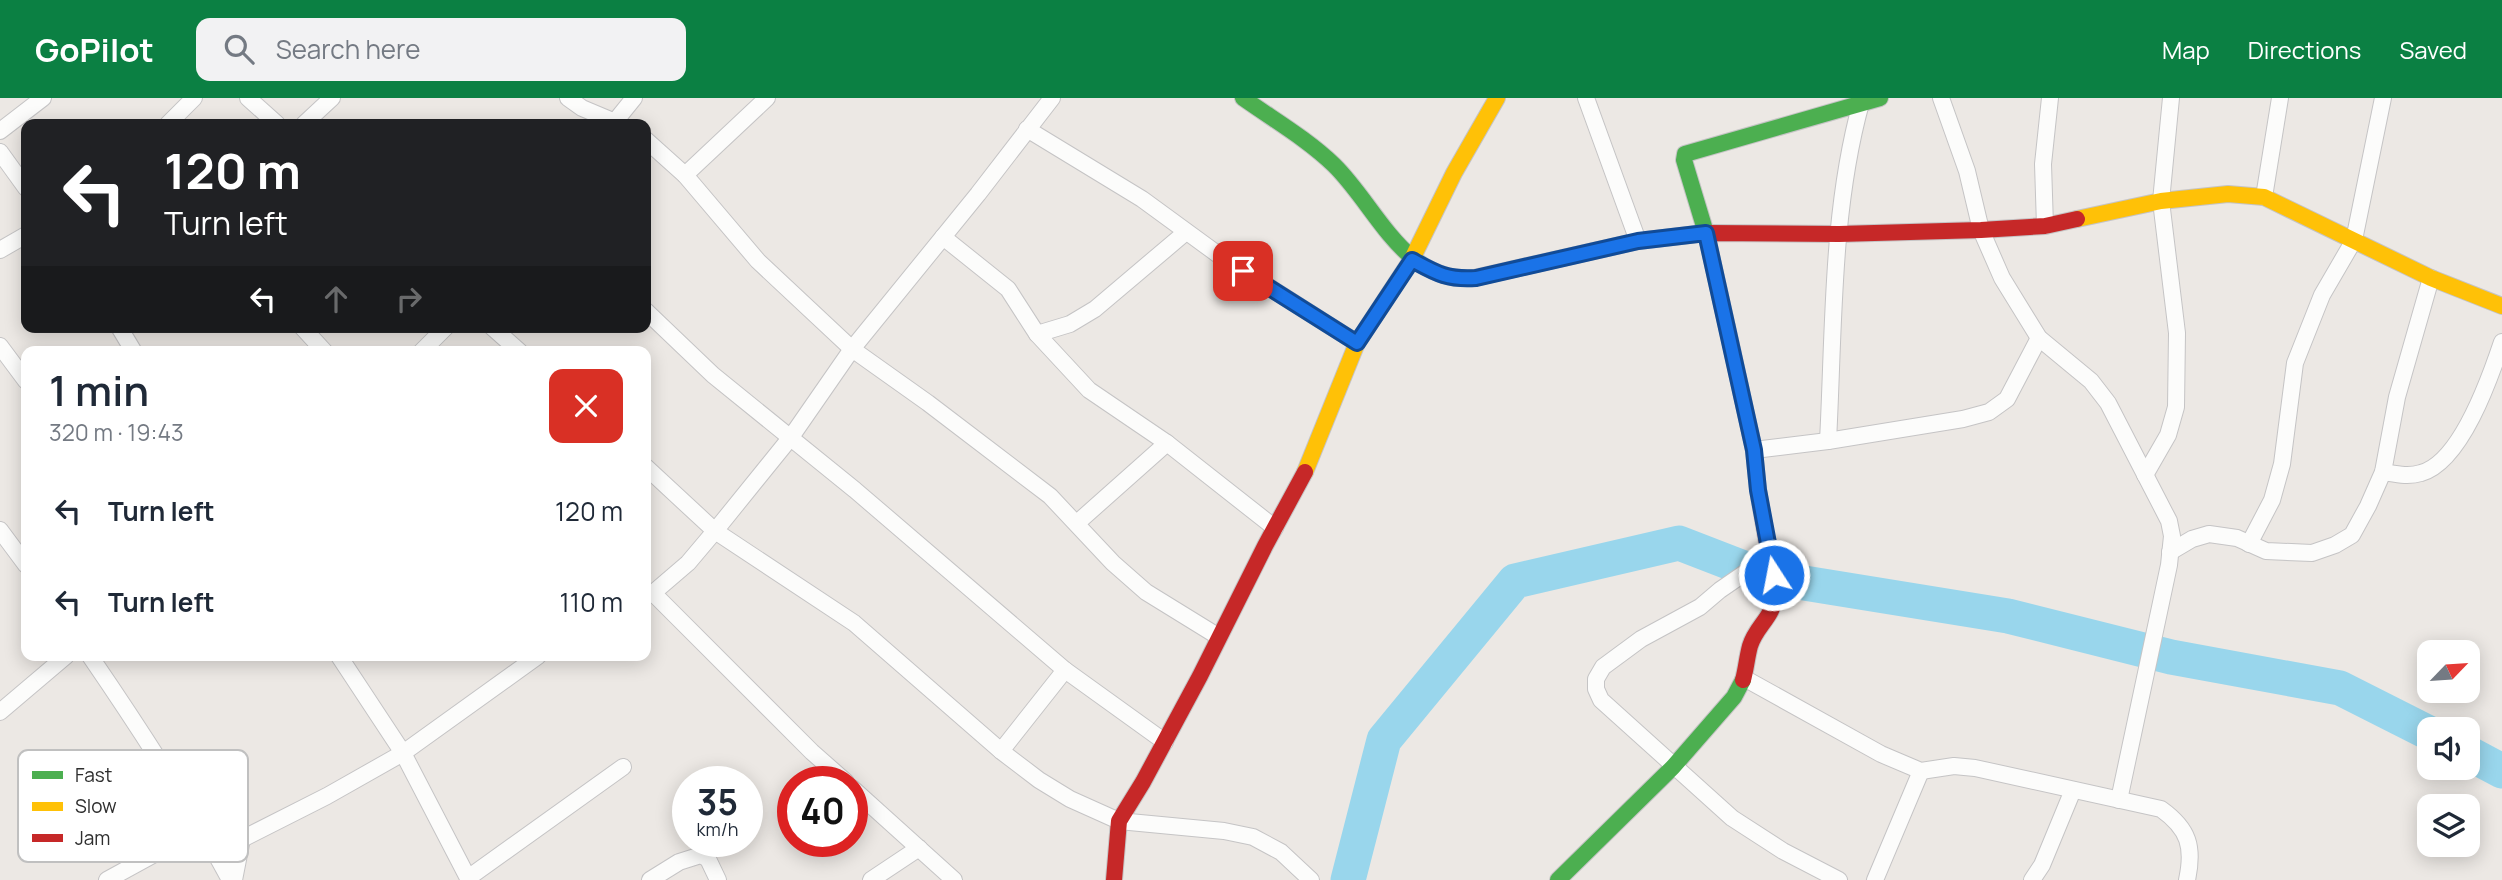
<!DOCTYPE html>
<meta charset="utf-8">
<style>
:root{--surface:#fff;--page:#f2f2f3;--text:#1f2937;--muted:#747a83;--accent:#0b8043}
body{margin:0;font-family:Manrope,sans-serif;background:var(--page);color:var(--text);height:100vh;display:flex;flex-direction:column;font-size:26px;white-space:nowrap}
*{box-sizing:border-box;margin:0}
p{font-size:23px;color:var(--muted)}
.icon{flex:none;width:38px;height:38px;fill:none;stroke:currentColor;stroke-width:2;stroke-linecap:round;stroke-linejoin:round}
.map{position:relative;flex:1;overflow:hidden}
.panel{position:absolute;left:21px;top:248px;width:630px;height:315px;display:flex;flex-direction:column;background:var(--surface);border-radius:14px;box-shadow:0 4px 18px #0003}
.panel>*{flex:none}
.guide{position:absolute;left:21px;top:21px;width:630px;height:214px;border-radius:14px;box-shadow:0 4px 18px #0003;background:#202124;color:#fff;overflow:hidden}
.needle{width:46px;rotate:65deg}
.buttons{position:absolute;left:2417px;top:542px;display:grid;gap:14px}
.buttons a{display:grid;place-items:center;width:63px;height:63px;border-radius:14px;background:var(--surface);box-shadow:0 4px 18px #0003;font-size:35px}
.speed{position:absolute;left:672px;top:668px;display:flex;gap:14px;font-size:35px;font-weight:700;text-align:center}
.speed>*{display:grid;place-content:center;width:91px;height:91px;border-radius:50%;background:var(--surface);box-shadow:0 4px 18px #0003;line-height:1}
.speed small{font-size:18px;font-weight:400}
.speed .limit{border:10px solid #d22;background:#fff;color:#111}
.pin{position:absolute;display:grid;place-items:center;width:60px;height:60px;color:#fff;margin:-30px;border-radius:14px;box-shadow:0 4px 10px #0006}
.me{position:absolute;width:77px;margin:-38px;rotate:349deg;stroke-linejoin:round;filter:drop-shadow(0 0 5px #0008)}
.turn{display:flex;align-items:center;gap:24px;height:147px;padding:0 28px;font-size:32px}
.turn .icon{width:91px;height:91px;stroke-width:2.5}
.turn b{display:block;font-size:49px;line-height:60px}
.lanes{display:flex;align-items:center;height:66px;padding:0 28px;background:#0003;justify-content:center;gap:35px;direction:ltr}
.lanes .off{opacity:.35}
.round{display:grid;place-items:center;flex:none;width:74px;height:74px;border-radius:14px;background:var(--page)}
.head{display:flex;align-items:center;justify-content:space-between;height:119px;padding:0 28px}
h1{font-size:42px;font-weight:600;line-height:52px}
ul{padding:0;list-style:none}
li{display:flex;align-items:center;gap:21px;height:91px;padding:0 28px}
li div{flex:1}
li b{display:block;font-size:26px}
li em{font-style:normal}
header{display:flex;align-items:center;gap:42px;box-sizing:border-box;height:98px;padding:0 35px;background:var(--accent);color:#fff}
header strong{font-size:33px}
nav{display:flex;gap:38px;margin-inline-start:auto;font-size:24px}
.search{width:490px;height:63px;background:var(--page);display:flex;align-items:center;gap:18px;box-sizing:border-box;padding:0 24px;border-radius:14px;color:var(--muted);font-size:26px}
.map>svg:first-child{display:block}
</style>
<header>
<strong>GoPilot</strong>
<div class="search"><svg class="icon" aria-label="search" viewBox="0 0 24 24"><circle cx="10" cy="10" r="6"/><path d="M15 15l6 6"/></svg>Search here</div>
<nav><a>Map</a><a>Directions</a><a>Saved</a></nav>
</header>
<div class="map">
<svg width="2502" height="782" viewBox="0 0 2502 782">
<rect width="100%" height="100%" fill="#ece8e4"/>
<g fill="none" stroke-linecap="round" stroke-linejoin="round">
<g stroke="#99d6ec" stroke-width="35">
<path d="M 2468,655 L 2502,673"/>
<path d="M 1348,782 L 1384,642 L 1515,483 L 1679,445 L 1767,479 L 2008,518 L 2171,559 L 2340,590 L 2429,635"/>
</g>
<g stroke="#c5c4c5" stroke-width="18">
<g id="street">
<path d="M 248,0 L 277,26"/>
<path d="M 568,0 L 582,10 L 620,26"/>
<path d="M 1586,0 L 1638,143"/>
<path d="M 1941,0 L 1967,73 L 1981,132 L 2002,180 L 2039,240 L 2091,283 L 2108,305 L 2169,423 L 2172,438 L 2169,467 L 2119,702"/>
<path d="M 168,26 L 194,0"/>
<path d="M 304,26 L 332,0"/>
<path d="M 613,26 L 634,0"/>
<path d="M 1027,31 L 1142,101 L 1220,158 L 1357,245"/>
<path d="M 0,33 L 43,0"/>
<path d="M 646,42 L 685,77 L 758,163 L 852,251 L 928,305 L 1050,398 L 1113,465 L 1146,494 L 1219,539"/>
<path d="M 0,54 L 26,90"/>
<path d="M 685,77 L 767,0"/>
<path d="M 2264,99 L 2280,0"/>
<path d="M 2045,128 L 2043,66 L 2050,0"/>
<path d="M 943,139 L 1008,191 L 1037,236 L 1089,292 L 1167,345 L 1275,430"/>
<path d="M 0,152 L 26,137"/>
<path d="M 646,213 L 713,277 L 855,392 L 1065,572 L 1165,644"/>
<path d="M 119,229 L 134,254"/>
<path d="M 302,229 L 325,254"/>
<path d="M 492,229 L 520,254"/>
<path d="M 1037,236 L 1070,226 L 1095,211 L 1186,134"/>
<path d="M 0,248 L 26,283"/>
<path d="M 421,254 L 446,229"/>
<path d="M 1828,343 C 1834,231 1831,114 1861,5"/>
<path d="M 1754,352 L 1828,343 L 1963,321 L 1989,314 L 2007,301 L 2039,240"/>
<path d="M 646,369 L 715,433 L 854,525 L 1001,653 L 1039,682 L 1070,701 L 1119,723 L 1224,733 L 1253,739 L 1281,754 L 1311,782"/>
<path d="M 2383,374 C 2396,376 2408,379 2421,375 C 2461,364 2490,280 2502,244"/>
<path d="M 2145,377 L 2168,337 L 2176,309 L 2177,235 L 2161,103 L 2171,0"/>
<path d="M 1077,425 L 1167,345"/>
<path d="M 0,432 L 26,467"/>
<path d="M 2249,446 L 2272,402 L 2282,366 L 2295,265 L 2322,197 L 2354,142 L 2383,0"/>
<path d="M 2170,454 L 2192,441 L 2209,436 L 2237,440 L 2266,453 L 2312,455 L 2335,447 L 2352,437 L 2368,408 L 2383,374 L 2397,299 L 2431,180"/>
<path d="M 1771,457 L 1720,492 L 1700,509 L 1641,541 L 1603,569 L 1596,581 L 1596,591 L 1601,602 L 1732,720 L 1783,753 L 1839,782"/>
<path d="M 653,495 L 812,654 L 846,684"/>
<path d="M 646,498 L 653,495 L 688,465 L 715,433 L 791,339 L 852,251 L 978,96 L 1052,0"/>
<path d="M 90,558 C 140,631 188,704 230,782"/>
<path d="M 339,558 L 403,655 L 469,782"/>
<path d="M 1744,580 L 1881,656 L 1921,673 L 1954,668 L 1975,670 L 2161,711 C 2189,731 2194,749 2187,782"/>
<path d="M 0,614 L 66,558"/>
<path d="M 1001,653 L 1065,572"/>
<path d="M 852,690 L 954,782"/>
<path d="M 468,780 L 623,669"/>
<path d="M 107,782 L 202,730 L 242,741 L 327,698 L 403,655 L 538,558"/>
<path d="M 234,782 L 242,741"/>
<path d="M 650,782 L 679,764 L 701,757 L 708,761 L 718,782"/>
<path d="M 871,782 L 919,750"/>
<path d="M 1875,782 L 1921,673"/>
<path d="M 2032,782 L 2042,767 L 2073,692"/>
</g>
</g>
<g stroke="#c5c4c5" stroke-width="18">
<g id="fast">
<path d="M 1243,0 C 1274,22 1307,41 1334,67 C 1377,109 1404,186 1474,180"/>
<path d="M 1727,229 L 1706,135 L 1684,62 L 1685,56 L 1880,0"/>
<path d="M 1558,782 L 1673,669 L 1734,599 L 1743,582"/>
</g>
</g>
<g stroke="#c5c4c5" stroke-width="18">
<g id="slow">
<path d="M 2077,121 L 2161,103 L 2228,96 L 2264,99 L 2431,180 L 2502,208"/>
<path d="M 1305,374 L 1357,245 L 1412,161 L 1454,75 L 1497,0"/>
</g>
</g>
<g stroke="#c5c4c5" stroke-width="18">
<g id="jam">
<path d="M 1474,180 L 1638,143 L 1706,135 L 1839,136 L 1981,132 L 2045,128 L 2077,121"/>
<path d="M 1727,229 L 1754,352 L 1758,392 L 1776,498 C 1771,522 1756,528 1750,548 C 1747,559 1746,571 1743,582"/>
<path d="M 1114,782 L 1119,723 L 1143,684 L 1200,578 L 1265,448 L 1305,374"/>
</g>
</g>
<use href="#street" stroke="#fcfcfb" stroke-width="16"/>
<use href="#fast" stroke="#4caf50" stroke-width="16"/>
<use href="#slow" stroke="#ffc107" stroke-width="16"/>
<use href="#jam" stroke="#c62828" stroke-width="16"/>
</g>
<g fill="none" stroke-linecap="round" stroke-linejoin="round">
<g stroke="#114b97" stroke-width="18">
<path id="route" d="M 1243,173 L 1357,245 L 1412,162 C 1436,175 1447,182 1476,180 L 1638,143 L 1706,135 L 1754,352 L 1758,392 L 1774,477"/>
</g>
<use href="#route" stroke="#1a73e8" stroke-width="12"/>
</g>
<rect x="18" y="652" width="230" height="112" rx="10" fill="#fff" stroke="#c0c0c0" stroke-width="2"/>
<rect x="32" y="673" width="31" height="8" fill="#4caf50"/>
<rect x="32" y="704" width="31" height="9" fill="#ffc107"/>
<rect x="32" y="736" width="31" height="8" fill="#c62828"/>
<g font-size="19" fill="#2e2e2e">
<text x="75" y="684">Fast</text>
<text x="75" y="715">Slow</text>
<text x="75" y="747">Jam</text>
</g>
</svg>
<div class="buttons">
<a><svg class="needle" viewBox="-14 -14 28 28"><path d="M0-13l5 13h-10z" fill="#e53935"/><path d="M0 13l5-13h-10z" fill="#747a83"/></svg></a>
<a><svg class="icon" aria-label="sound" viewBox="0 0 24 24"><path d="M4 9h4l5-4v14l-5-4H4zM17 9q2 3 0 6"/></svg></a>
<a><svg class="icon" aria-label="layers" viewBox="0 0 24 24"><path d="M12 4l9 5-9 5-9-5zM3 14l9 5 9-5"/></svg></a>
</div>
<div class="speed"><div>35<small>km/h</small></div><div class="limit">40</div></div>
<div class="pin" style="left:1243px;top:173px;background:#d93025"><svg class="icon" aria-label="arrive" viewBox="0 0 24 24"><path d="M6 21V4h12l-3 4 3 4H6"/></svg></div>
<svg class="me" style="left:1774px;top:477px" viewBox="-20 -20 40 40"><circle r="17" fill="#1a73e8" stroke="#fff" stroke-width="3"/><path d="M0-11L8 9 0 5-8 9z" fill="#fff"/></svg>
<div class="guide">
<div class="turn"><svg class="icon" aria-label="left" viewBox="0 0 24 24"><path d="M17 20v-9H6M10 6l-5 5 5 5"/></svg><div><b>120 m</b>Turn left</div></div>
<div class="lanes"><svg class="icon" aria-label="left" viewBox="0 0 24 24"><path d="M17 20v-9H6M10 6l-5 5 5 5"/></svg><svg class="icon off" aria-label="ahead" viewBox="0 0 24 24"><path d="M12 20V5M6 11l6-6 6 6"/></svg><svg class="icon off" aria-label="right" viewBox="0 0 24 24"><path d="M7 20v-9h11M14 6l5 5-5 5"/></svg></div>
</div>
<section class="panel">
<div class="head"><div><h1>1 min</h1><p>320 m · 19:43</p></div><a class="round" style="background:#d93025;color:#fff"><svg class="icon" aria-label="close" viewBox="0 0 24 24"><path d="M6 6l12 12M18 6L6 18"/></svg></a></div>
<ul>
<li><svg class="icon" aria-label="left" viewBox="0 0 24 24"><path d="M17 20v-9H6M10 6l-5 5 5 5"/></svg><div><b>Turn left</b></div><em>120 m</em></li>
<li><svg class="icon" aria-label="left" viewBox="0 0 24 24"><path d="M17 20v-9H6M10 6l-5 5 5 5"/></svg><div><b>Turn left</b></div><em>110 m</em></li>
</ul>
</section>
</div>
